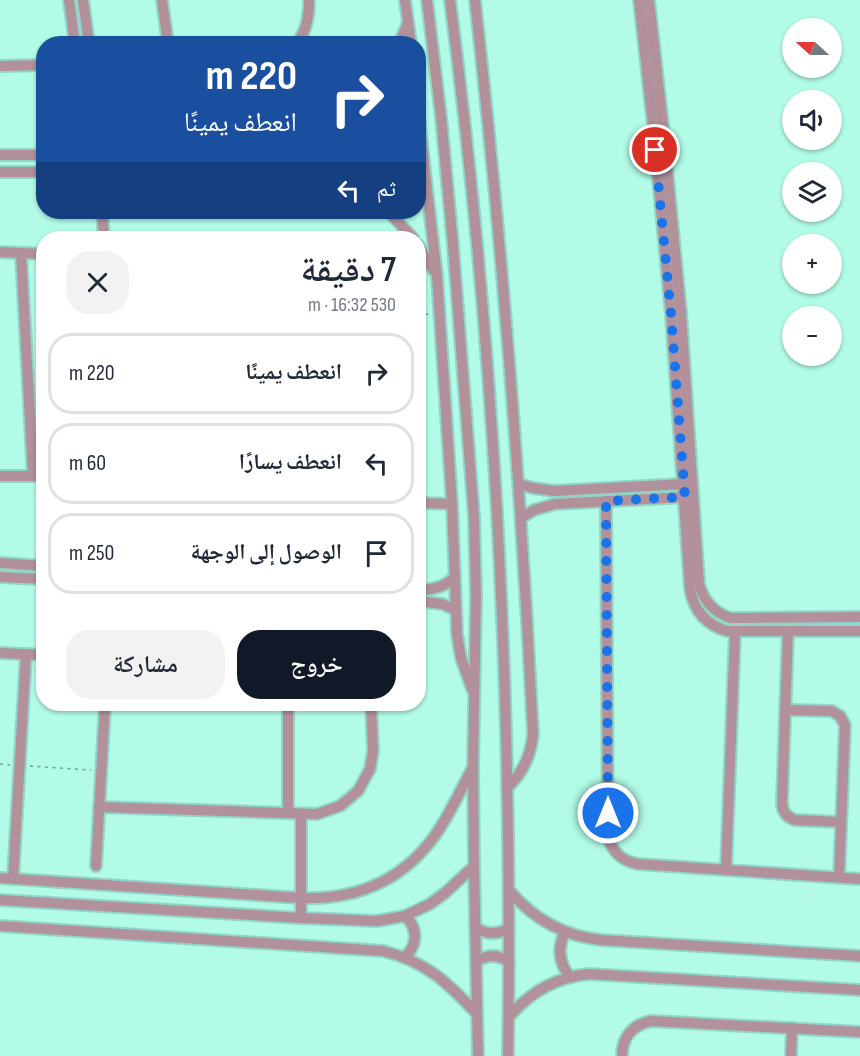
<!DOCTYPE html>
<html lang="ar">
<meta charset="utf-8">
<style>
:root{--surface:#fff;--page:#f2f2f3;--text:#1f2937;--muted:#747a83;--line:#e0e1e3;--accent:#111827}
body{margin:0;font-family:"Sofia Sans Condensed","Noto Naskh Arabic",sans-serif;background:var(--page);color:var(--text);direction:rtl;height:100vh;display:flex;flex-direction:column;font-size:22px;white-space:nowrap}
*{box-sizing:border-box;margin:0}
p{font-size:20px;color:var(--muted)}
.icon{flex:none;width:33px;height:33px;fill:none;stroke:currentColor;stroke-width:2;stroke-linecap:round;stroke-linejoin:round}
.map{position:relative;flex:1;overflow:hidden;direction:ltr}
.sheet{position:absolute;left:36px;top:231px;width:390px;height:480px;display:flex;flex-direction:column;background:var(--surface);border-radius:24px;box-shadow:0 2px 4px #0004;direction:rtl}
.sheet>*{flex:none}
.top-card{position:absolute;left:36px;top:36px;width:390px;height:183px;border-radius:24px;box-shadow:0 2px 4px #0004;direction:rtl;background:#1a4fa0;color:#fff;overflow:hidden}
.needle{width:39px;rotate:291deg}
.buttons{position:absolute;left:782px;top:18px;display:grid;gap:12px}
.buttons a{display:grid;place-items:center;width:60px;height:60px;border-radius:50%;background:var(--surface);box-shadow:0 2px 4px #0004;font-size:30px}
.pin{position:absolute;display:grid;place-items:center;width:51px;height:51px;color:#fff;margin:-26px;border:3px solid #fff;border-radius:50%;box-shadow:0 2px 6px #0007}
.me{position:absolute;width:66px;margin:-33px;rotate:0deg;stroke-linejoin:round;filter:drop-shadow(0 0 4px #0008)}
.turn{display:flex;align-items:center;gap:21px;height:126px;padding:0 30px;font-size:27px}
.turn .icon{width:78px;height:78px;stroke-width:2.5}
.turn b{display:block;font-size:42px;line-height:51px}
.then{display:flex;align-items:center;height:57px;padding:0 30px;background:#0003;gap:12px;font-size:22px}
.round{display:grid;place-items:center;flex:none;width:63px;height:63px;border-radius:24px;background:var(--page)}
.head{display:flex;align-items:center;justify-content:space-between;height:102px;padding:0 30px}
h1{font-size:36px;font-weight:600;line-height:45px}
.cta{display:flex;gap:12px;margin-top:auto;padding:12px 30px}
.cta a{flex:1;height:69px;border-radius:24px;background:var(--accent);color:#fff;font-size:24px;font-weight:600;line-height:69px;text-align:center}
.cta a+a{background:var(--page);color:var(--text)}
ul{padding:0;list-style:none}
li{display:flex;align-items:center;gap:18px;height:81px;margin:0 12px 9px;padding:0 18px;border:3px solid var(--line);border-radius:24px}
li div{flex:1}
li b{display:block;font-size:22px}
li em{font-style:normal}
.map>svg:first-child{display:block}
</style>
<div class="map">
<svg width="860" height="1056" viewBox="0 0 860 1056">
<rect width="100%" height="100%" fill="#b1fbe7"/>
<g fill="none" stroke-linecap="round" stroke-linejoin="round">
<g stroke="#91d6c4" stroke-width="14">
<g id="minor">
<path d="M 69,0 L 75,44"/>
<path d="M 83,0 L 89,44"/>
<path d="M 162,0 L 168,44"/>
<path d="M 405,0 L 411,44"/>
<path d="M 427,0 L 441,117 L 453,245 L 474,517 L 476,595 L 473,766 L 474,866 L 478,1056"/>
<path d="M 450,0 C 495,350 513,703 508,1056"/>
<path d="M 475,0 C 502,244 521,489 533,734 C 531,756 523,773 507,788"/>
<path d="M 639,0 L 653,126 L 671,314 L 690,589 C 694,611 706,625 727,631 L 860,631"/>
<path d="M 649,0 L 663,126 L 681,313 L 699,584 C 704,602 714,613 731,618 L 860,617"/>
<path d="M 296,44 C 307,31 309,16 309,0"/>
<path d="M 399,44 L 408,23"/>
<path d="M 0,66 L 44,65"/>
<path d="M 418,111 L 437,276 L 452,504 L 457,634 L 461,658 L 472,689"/>
<path d="M 0,155 L 44,155"/>
<path d="M 0,172 L 44,172"/>
<path d="M 102,212 L 104,238"/>
<path d="M 389,212 L 413,238"/>
<path d="M 418,245 L 434,271"/>
<path d="M 0,252 L 44,254"/>
<path d="M 21,253 L 33,476"/>
<path d="M 0,476 L 44,476"/>
<path d="M 519,484 L 533,488 L 554,491 L 684,484"/>
<path d="M 606,501 L 608,837 C 613,853 622,861 638,864 L 860,879"/>
<path d="M 418,503 L 452,504"/>
<path d="M 521,518 L 534,510 L 555,504 L 685,497"/>
<path d="M 0,563 L 44,566"/>
<path d="M 0,577 L 44,579"/>
<path d="M 418,590 C 433,590 444,587 455,577"/>
<path d="M 418,601 L 442,604 L 456,610"/>
<path d="M 788,631 L 782,802 C 782,811 786,817 795,820 L 841,822"/>
<path d="M 0,653 L 44,655"/>
<path d="M 786,710 L 832,711 L 840,716 L 845,725 L 839,877"/>
<path d="M 99,807 L 317,814 L 340,806 L 358,791 L 370,769 L 373,751 L 371,704"/>
<path d="M 288,813 L 288,704"/>
<path d="M 301,814 L 301,918"/>
<path d="M 96,866 L 105,704"/>
<path d="M 726,870 L 735,631"/>
<path d="M 0,878 L 301,898 C 357,900 403,881 436,834 C 450,814 460,791 472,769"/>
<path d="M 13,879 L 26,654"/>
<path d="M 509,890 C 533,919 563,936 601,940 L 860,956"/>
<path d="M 0,900 L 301,918 L 377,921 L 405,916 L 430,904 L 445,893 L 474,866"/>
<path d="M 405,916 C 418,928 418,945 405,957"/>
<path d="M 0,926 L 383,951 C 427,962 447,982 477,1014"/>
<path d="M 475,927 C 486,935 497,935 509,928"/>
<path d="M 565,932 C 557,948 559,963 570,977"/>
<path d="M 476,962 C 487,954 498,954 509,962"/>
<path d="M 509,1017 C 530,992 556,977 589,974 L 860,990"/>
<path d="M 622,1056 C 622,1037 633,1024 652,1021 L 860,1032"/>
<path d="M 791,1056 L 792,1028"/>
</g>
</g>
<g stroke="#68a596" stroke-width="1.5" stroke-dasharray="3 4.5" stroke-linecap="butt">
<path d="M 418,315 L 430,314"/>
<path d="M 0,764 L 10,765"/>
<path d="M 30,766 L 91,770"/>
</g>
<use href="#minor" stroke="#b2909c" stroke-width="10"/>
</g>
<g fill="none" stroke-linecap="round" stroke-linejoin="round">
<path stroke="#1a73e8" stroke-width="10" stroke-dasharray="0 18" d="M 608,813 L 606,501 L 685,497 L 671,314 L 655,150"/>
</g>
</svg>
<div class="buttons">
<a><svg class="needle" viewBox="-14 -14 28 28"><path d="M0-13l5 13h-10z" fill="#e53935"/><path d="M0 13l5-13h-10z" fill="#747a83"/></svg></a>
<a><svg class="icon" aria-label="sound" viewBox="0 0 24 24"><path d="M4 9h4l5-4v14l-5-4H4zM17 9q2 3 0 6"/></svg></a>
<a><svg class="icon" aria-label="layers" viewBox="0 0 24 24"><path d="M12 4l9 5-9 5-9-5zM3 14l9 5 9-5"/></svg></a>
<a>+</a>
<a>−</a>
</div>
<div class="pin" style="left:655px;top:150px;background:#d93025"><svg class="icon" aria-label="arrive" viewBox="0 0 24 24"><path d="M6 21V4h12l-3 4 3 4H6"/></svg></div>
<svg class="me" style="left:608px;top:813px" viewBox="-20 -20 40 40"><circle r="17" fill="#1a73e8" stroke="#fff" stroke-width="3"/><path d="M0-11L8 9 0 5-8 9z" fill="#fff"/></svg>
<div class="top-card">
<div class="turn"><svg class="icon" aria-label="right" viewBox="0 0 24 24"><path d="M7 20v-9h11M14 6l5 5-5 5"/></svg><div><b>220 m</b>انعطف يمينًا</div></div>
<div class="then">ثم<svg class="icon" aria-label="left" viewBox="0 0 24 24"><path d="M17 20v-9H6M10 6l-5 5 5 5"/></svg></div>
</div>
<section class="sheet">
<div class="head"><div><h1>7 دقيقة</h1><p>530 m · 16:32</p></div><a class="round"><svg class="icon" aria-label="close" viewBox="0 0 24 24"><path d="M6 6l12 12M18 6L6 18"/></svg></a></div>
<ul>
<li><svg class="icon" aria-label="right" viewBox="0 0 24 24"><path d="M7 20v-9h11M14 6l5 5-5 5"/></svg><div><b>انعطف يمينًا</b></div><em>220 m</em></li>
<li><svg class="icon" aria-label="left" viewBox="0 0 24 24"><path d="M17 20v-9H6M10 6l-5 5 5 5"/></svg><div><b>انعطف يسارًا</b></div><em>60 m</em></li>
<li><svg class="icon" aria-label="arrive" viewBox="0 0 24 24"><path d="M6 21V4h12l-3 4 3 4H6"/></svg><div><b>الوصول إلى الوجهة</b></div><em>250 m</em></li>
</ul>
<div class="cta"><a>خروج</a><a>مشاركة</a></div>
</section>
</div>
